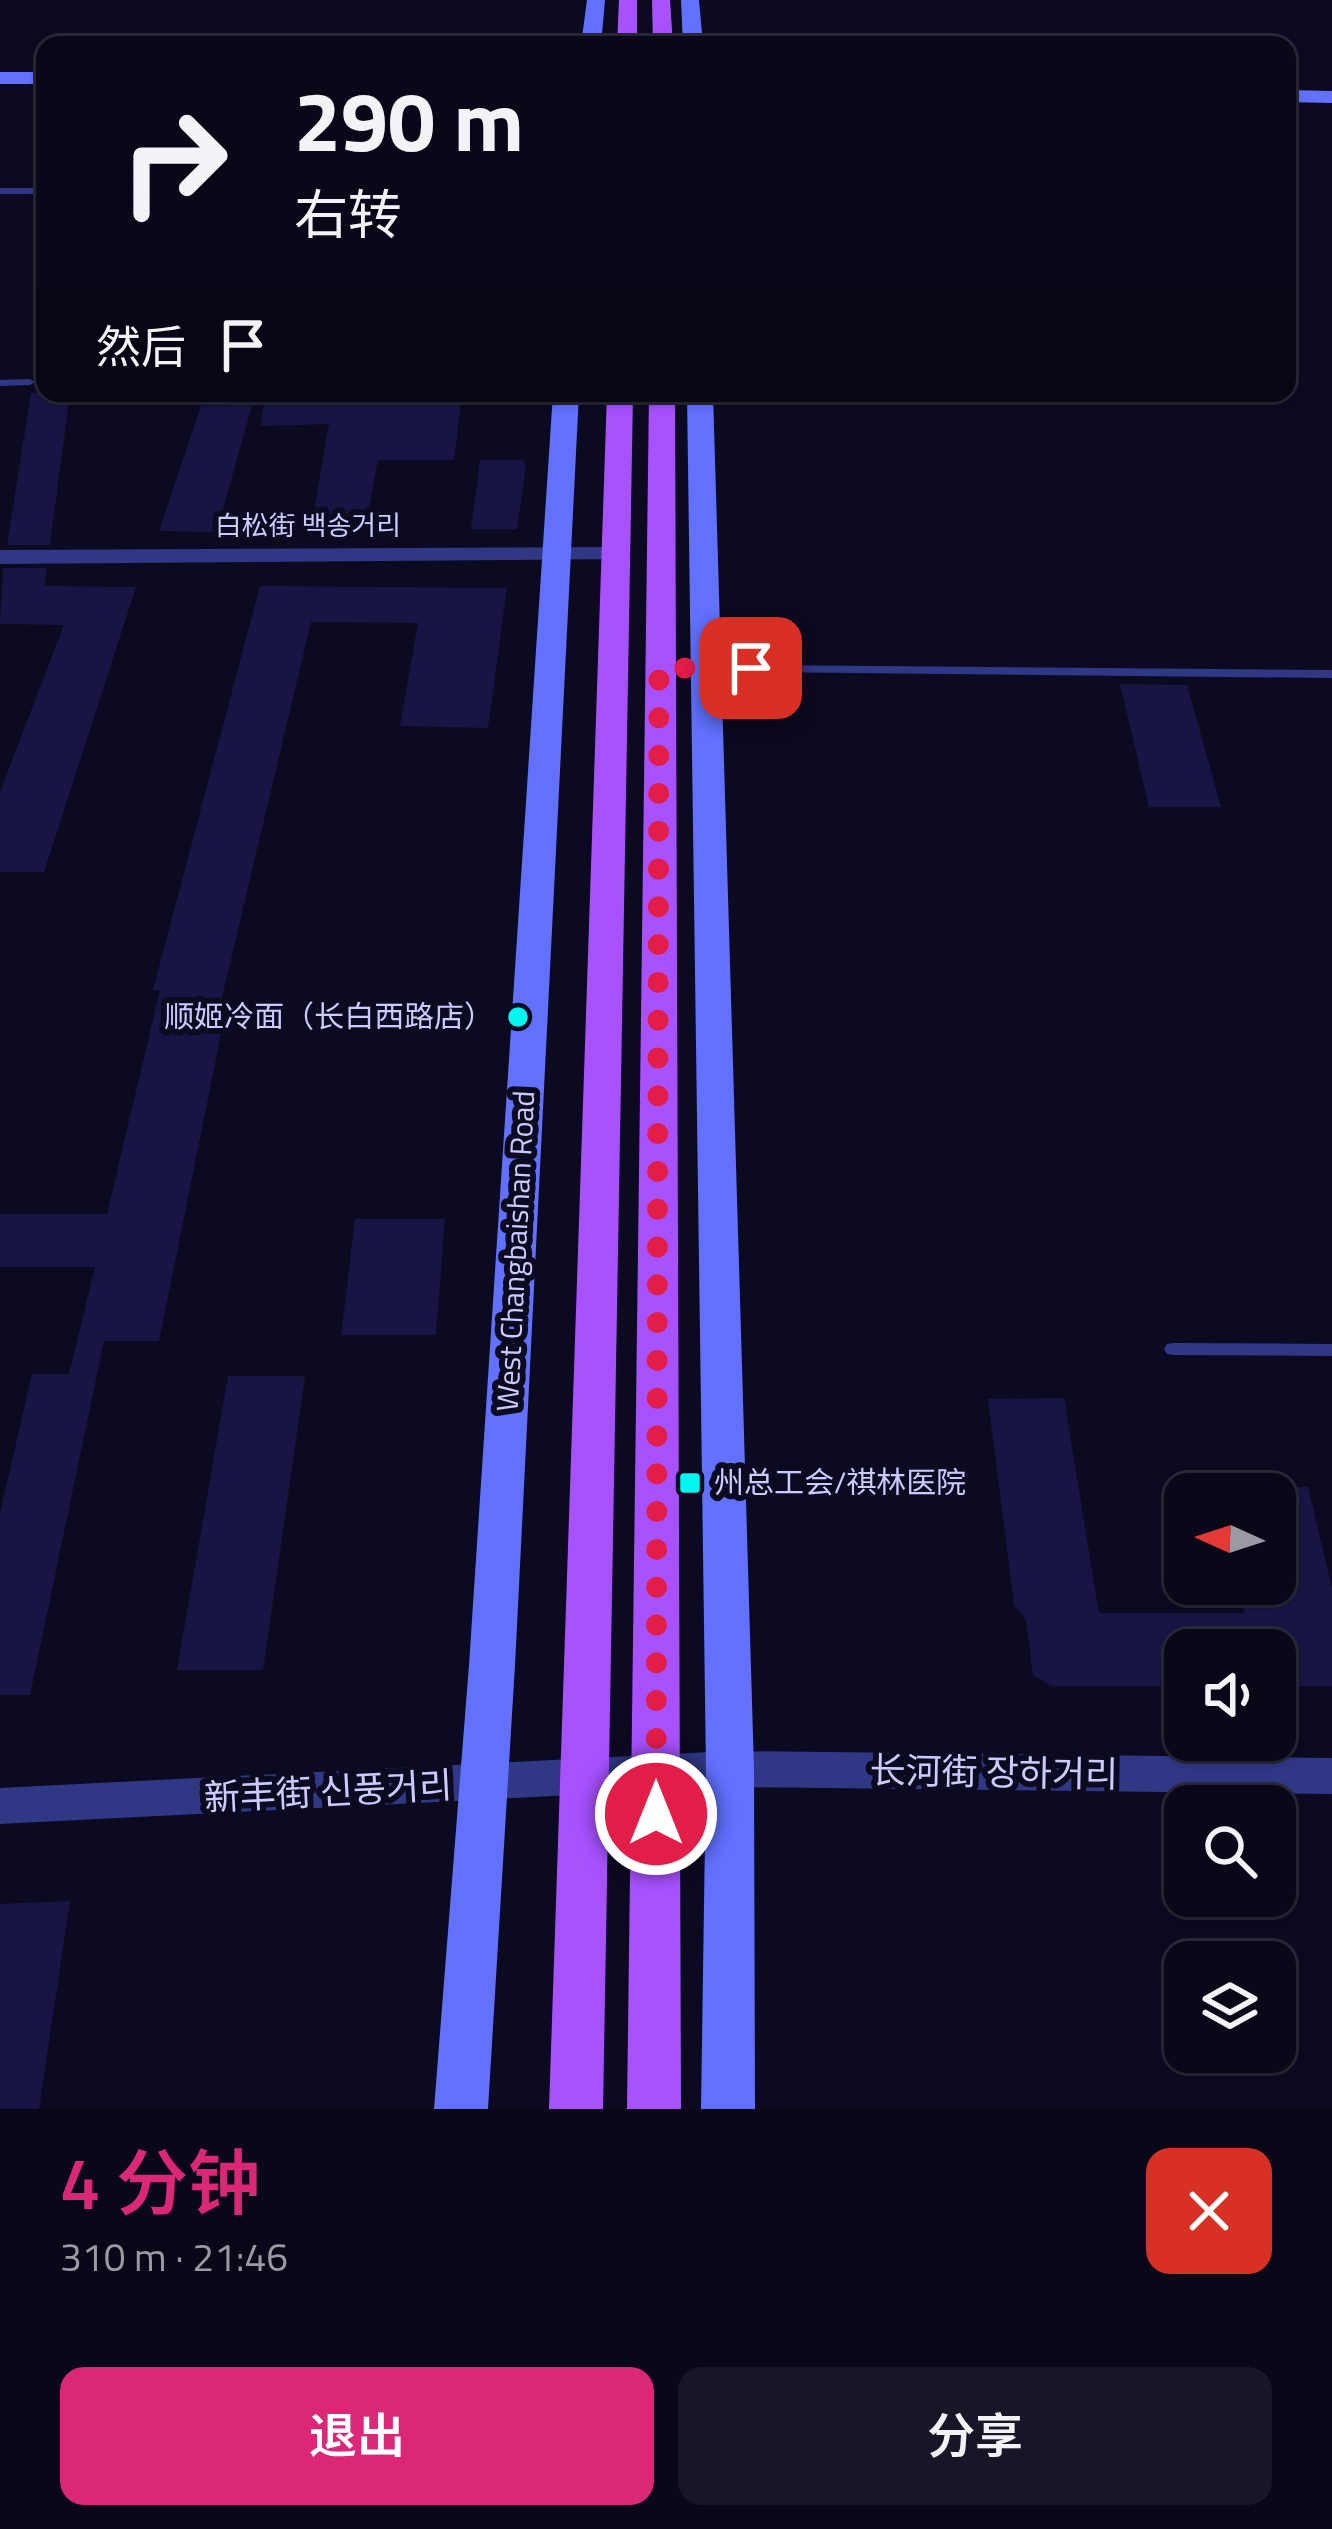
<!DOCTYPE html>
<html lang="zh">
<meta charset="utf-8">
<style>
:root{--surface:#090819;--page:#171626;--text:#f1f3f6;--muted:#999aa2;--line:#292938;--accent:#db2777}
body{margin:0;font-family:"Titillium Web","Noto Sans SC","Noto Sans KR",sans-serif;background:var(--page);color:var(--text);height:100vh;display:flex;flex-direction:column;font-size:45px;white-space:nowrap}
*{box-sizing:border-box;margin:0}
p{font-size:39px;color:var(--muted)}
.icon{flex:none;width:66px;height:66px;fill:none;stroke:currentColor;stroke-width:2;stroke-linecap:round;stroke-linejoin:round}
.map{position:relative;height:2109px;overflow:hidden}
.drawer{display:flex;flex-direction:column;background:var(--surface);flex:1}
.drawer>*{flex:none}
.top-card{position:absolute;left:36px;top:36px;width:1260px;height:366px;border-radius:24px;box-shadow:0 3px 9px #0004,0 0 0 3px var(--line);background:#090819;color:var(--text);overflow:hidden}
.needle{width:78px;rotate:273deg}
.tools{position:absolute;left:1164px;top:1473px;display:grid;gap:24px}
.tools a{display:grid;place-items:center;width:132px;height:132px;border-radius:24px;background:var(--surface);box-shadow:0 3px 9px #0004,0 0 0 3px var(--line);font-size:60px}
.pin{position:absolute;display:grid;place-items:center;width:102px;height:102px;color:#fff;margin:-51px;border-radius:24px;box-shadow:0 6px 18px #0006}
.me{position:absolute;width:132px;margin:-66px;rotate:0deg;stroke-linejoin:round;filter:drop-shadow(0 0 9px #0008)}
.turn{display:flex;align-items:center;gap:42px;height:252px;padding:0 60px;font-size:54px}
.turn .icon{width:156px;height:156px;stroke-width:2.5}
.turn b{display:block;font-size:84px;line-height:102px}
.then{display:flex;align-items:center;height:114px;padding:0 60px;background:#0003;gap:24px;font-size:45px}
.round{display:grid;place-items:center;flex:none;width:126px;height:126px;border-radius:24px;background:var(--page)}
.summary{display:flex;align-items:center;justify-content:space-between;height:204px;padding:0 60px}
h1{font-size:72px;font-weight:600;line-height:90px;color:var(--accent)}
.cta{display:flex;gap:24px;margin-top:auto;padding:24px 60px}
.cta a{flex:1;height:138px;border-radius:24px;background:var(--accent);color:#fff;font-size:48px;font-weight:600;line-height:138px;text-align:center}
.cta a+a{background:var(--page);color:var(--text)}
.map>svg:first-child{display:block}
</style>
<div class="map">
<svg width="1332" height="2109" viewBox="0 0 1332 2109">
<rect width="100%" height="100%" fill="#0c0a21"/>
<g fill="#181544">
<path d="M 31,393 L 70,393 L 50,545 L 7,545 Z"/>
<path d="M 265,393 L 462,395 L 454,460 L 378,460 L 366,523 L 358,523 L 356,529 L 311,529 L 329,424 L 261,426 Z"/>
<path d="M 252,405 L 218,527 L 213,532 L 159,531 L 201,406 Z"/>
<path d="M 480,460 L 523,460 L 526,466 L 517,529 L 471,529 Z"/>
<path d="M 3,568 L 47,568 L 44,586 L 136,587 L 44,872 L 0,872 L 0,792 L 64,625 L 0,624 Z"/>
<path d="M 260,586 L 507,588 L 488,728 L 400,726 L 418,623 L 311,622 L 218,1014 L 225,1014 L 159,1341 L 104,1341 L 30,1695 L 0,1695 L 0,1513 L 32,1374 L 69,1374 L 95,1267 L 0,1267 L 0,1214 L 107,1214 L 160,990 L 153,990 Z"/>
<path d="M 1120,684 L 1187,685 L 1221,807 L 1149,807 Z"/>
<path d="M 355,1219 L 445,1219 L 436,1335 L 341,1335 Z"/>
<path d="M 228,1376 L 305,1376 L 263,1670 L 177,1670 Z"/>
<path d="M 1064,1398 L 1099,1613 L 1244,1613 L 1238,1584 L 1275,1584 L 1275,1487 L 1308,1487 L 1332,1588 L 1332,1686 L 1275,1686 L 1275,1650 L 1185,1650 L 1185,1686 L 1051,1686 L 1033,1675 L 1026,1620 L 1014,1605 L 988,1399 Z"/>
<path d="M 70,1901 L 39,2109 L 0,2109 L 0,1904 Z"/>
</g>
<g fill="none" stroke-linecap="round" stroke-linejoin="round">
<g fill="#303885" fill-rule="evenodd">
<rect x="0" y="188" width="45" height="6"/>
<path d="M 0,380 L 30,379 L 35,382 L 30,385 L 0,386 Z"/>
<path d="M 659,664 L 1332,670 L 1332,678 L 655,671 L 655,665 Z"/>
<path d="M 1173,1343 L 1332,1344 L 1332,1356 L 1173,1355 L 1167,1354 L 1164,1349 L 1167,1344 Z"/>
</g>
<g fill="#303885" fill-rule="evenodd">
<path d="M 615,547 L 627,554 L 623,559 L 0,564 L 0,550 Z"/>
<path d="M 730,1751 L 1332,1758 L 1332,1794 L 730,1787 L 0,1824 L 0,1788 Z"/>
</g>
<g fill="#6271ff" fill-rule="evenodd">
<path d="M 587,0 L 605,0 L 601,45 L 581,45 Z"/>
<path d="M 681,0 L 699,0 L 703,45 L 683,45 Z"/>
<rect x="0" y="72" width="45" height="12"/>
<path d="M 1287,90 L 1332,91 L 1332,103 L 1287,102 Z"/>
<path d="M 553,393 L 579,393 L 515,1665 L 488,2109 L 434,2109 L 469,1665 Z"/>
<path d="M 687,393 L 713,393 L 754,1769 L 755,2109 L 701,2109 L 706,1769 Z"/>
</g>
<g fill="#a852ff" fill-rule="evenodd">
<path d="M 619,0 L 637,0 L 637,45 L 617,45 Z"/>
<path d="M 652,0 L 670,0 L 673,45 L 653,45 Z"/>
<path d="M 607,393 L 633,393 L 603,2109 L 549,2109 Z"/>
<path d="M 649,393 L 675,393 L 681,2109 L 627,2109 Z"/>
</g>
</g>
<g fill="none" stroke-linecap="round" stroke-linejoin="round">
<path stroke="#e11d48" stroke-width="21" stroke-dasharray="0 37.8" d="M 656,1814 L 659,668 L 751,668"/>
</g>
<g fill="#00f6ef" stroke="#0c0a21" stroke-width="4.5">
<circle cx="518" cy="1017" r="12"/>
<rect x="678" y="1471" width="24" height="24" rx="6"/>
</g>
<g text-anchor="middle" stroke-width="12" stroke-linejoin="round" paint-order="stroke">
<g font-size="27" fill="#cbcbff" stroke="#0c0a21">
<text x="308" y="535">白松街 백송거리</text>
</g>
<g font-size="30" fill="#cbcbff" stroke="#0c0a21" text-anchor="end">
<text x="494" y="1027">顺姬冷面（长白西路店）</text>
<text x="714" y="1493" text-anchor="start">州总工会/祺林医院</text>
</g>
<g font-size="30" fill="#cbcbff" stroke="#0c0a21">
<text transform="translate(516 1251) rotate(-87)" y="10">West Changbaishan Road</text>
</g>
<g font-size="36" fill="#cbcbff" stroke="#0c0a21">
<text transform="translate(994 1772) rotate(1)" y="13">长河街 장하거리</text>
<text transform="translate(328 1791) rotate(-3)" y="13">新丰街 신풍거리</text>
</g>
</g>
</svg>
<div class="tools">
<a><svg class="needle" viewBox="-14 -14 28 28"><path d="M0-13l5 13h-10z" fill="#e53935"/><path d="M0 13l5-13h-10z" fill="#999aa2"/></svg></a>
<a><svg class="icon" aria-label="sound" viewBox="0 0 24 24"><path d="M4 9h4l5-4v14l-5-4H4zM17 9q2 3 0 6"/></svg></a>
<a><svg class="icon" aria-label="search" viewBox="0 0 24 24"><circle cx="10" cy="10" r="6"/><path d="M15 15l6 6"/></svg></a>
<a><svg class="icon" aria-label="layers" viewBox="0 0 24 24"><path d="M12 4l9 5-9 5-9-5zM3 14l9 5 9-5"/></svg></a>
</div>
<div class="pin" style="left:751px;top:668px;background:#d93025"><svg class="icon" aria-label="arrive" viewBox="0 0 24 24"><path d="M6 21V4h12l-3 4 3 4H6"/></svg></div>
<svg class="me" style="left:656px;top:1814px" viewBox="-20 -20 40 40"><circle r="17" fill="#e11d48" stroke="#fff" stroke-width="3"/><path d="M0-11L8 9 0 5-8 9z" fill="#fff"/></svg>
<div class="top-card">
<div class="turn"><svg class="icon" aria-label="right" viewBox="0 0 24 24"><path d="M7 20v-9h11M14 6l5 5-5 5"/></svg><div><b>290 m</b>右转</div></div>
<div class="then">然后<svg class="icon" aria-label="arrive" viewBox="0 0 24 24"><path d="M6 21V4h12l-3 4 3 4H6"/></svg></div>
</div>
</div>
<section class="drawer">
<div class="summary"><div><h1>4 分钟</h1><p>310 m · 21:46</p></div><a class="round" style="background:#d93025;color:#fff"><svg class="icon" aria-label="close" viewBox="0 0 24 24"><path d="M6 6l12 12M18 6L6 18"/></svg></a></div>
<div class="cta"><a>退出</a><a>分享</a></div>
</section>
